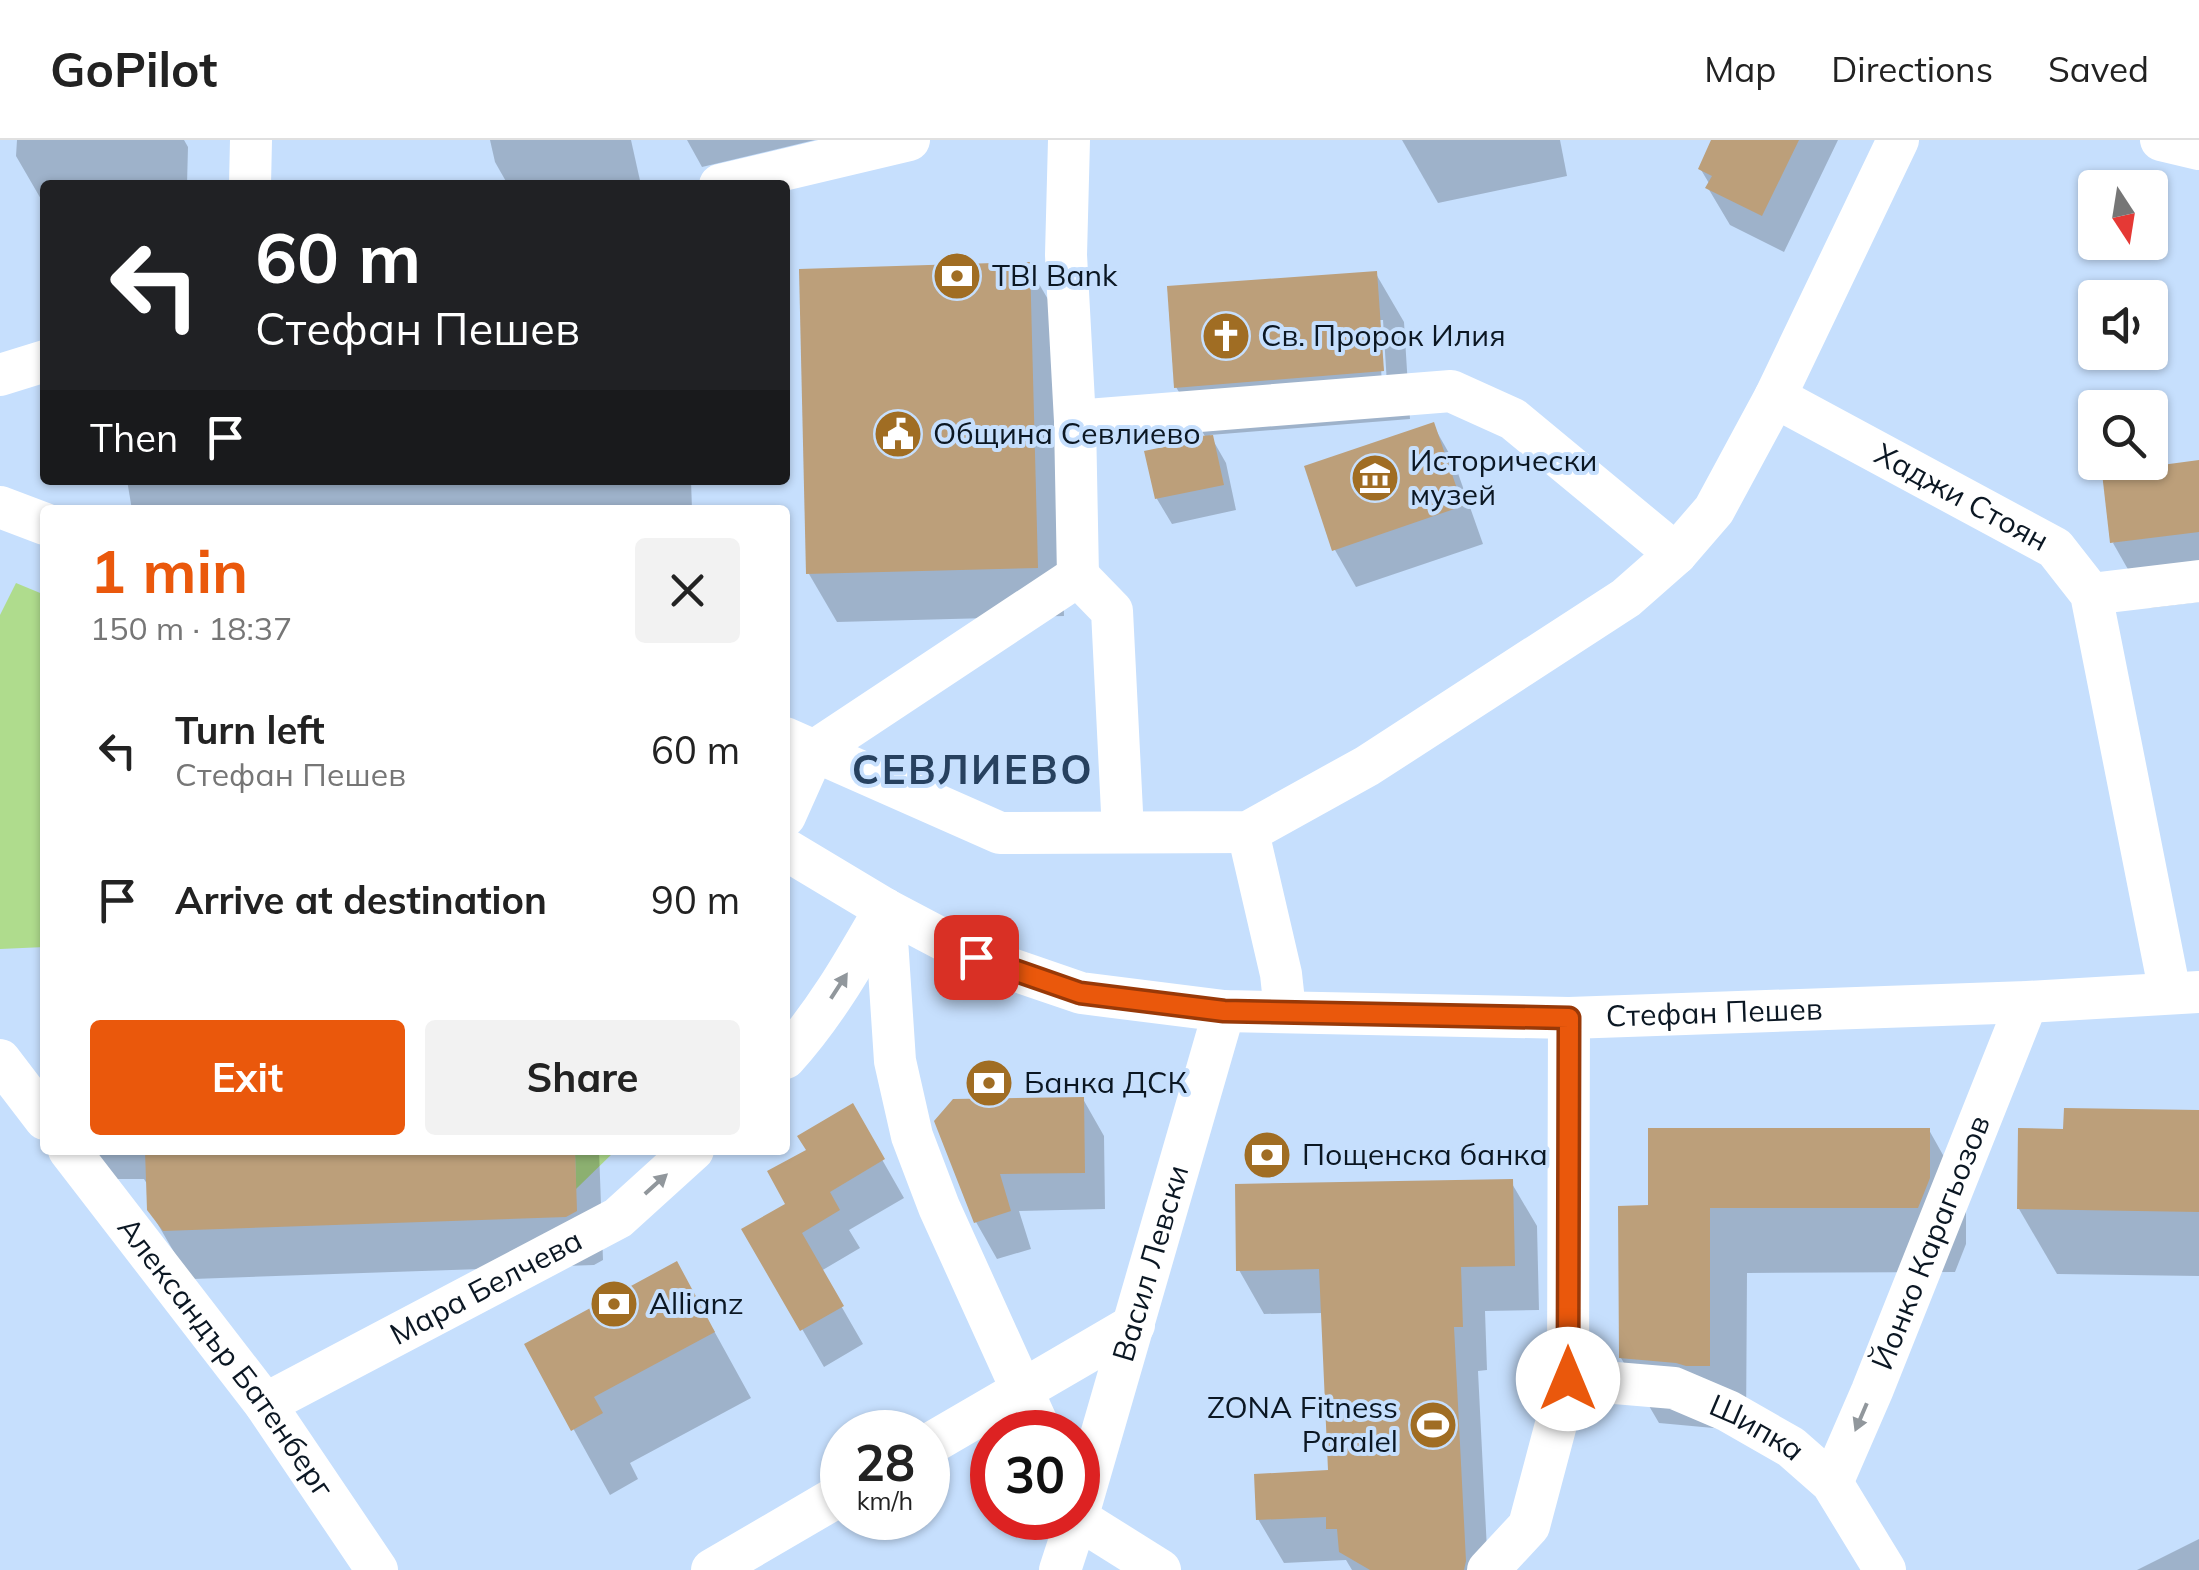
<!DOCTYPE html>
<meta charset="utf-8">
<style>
:root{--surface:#fff;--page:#f2f2f2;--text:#222;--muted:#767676;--line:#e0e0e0;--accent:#ea580c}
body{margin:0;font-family:Mulish,sans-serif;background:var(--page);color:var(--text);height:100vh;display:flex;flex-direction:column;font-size:38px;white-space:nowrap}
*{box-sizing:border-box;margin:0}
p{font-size:32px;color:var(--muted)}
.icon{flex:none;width:55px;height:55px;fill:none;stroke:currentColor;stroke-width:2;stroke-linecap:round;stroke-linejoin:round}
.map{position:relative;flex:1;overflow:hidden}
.sheet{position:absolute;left:40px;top:365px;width:750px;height:650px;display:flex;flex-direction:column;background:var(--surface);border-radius:10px;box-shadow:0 2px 8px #0004}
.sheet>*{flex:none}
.top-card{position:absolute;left:40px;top:40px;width:750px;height:305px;border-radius:10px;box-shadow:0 2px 8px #0004;background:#202124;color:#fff;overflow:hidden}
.needle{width:65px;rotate:168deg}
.buttons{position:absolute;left:2078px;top:30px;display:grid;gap:20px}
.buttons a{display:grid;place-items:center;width:90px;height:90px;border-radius:10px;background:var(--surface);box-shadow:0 2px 8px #0004;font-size:50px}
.speed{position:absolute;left:820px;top:1270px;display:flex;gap:20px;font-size:50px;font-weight:700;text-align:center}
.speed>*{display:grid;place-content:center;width:130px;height:130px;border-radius:50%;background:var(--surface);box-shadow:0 2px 8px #0004;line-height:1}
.speed small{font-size:25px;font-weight:400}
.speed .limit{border:15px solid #d22;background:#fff;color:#111}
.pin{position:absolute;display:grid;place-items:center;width:85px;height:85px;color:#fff;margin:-42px;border-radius:20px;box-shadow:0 5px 15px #0006}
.me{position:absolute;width:110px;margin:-55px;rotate:0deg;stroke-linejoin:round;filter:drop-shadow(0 0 8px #0008)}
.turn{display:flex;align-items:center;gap:35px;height:210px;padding:0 50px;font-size:45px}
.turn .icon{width:130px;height:130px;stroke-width:2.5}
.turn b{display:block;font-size:70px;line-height:85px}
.then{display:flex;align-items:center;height:95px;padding:0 50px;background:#0003;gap:20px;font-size:38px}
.round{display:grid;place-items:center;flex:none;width:105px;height:105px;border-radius:10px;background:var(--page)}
.headline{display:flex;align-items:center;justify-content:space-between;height:170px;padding:0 50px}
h1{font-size:60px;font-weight:700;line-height:75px;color:var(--accent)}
.action{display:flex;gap:20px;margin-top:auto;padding:20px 50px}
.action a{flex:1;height:115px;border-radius:10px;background:var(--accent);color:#fff;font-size:40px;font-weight:700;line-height:115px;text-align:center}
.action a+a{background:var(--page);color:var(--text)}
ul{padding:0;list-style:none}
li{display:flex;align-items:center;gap:30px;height:150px;padding:0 50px}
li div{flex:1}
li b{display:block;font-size:38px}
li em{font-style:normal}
header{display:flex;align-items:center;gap:60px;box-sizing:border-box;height:140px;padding:0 50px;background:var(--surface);border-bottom:2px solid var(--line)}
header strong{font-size:48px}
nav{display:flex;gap:55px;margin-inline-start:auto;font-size:35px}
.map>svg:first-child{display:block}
</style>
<header>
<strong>GoPilot</strong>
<nav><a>Map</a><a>Directions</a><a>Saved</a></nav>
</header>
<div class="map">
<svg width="2199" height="1430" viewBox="0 0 2199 1430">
<rect width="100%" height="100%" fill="#c6dffd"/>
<g fill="#afdc8d">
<path d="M 16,443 L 45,455 L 45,807 L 0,809 L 0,475 Z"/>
<path d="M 575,1010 L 616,1010 L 576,1049 Z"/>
</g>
<g fill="#0003" fill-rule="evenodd">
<path d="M 17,0 L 184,0 L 188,7 L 187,45 L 45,45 L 45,66 L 16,16 Z"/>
<path d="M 490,0 L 631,0 L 641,45 L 508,45 L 495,22 Z"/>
<path d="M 687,0 L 815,0 L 702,27 Z"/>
<path d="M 1402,0 L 1560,0 L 1567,36 L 1438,63 Z"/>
<path d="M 1714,0 L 1838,0 L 1784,112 L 1730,85 L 1708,48 L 1710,45 L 1700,28 Z"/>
<path d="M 1028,125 L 1056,173 L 1064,476 L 837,482 L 809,434 Z"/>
<path d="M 1376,134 L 1404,182 L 1410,279 L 1210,295 L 1226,323 L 1236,370 L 1172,384 L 1157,359 L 1147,313 L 1206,298 L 1176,247 ZM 1378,180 L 1383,180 L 1387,244 L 1382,244 Z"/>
<path d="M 1433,285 L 1454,322 L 1483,404 L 1356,447 L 1335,410 L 1307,327 Z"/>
<path d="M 2199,323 L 2199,462 L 2150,468 L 2113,403 Z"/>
<path d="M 127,340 L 691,340 L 692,370 L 132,370 Z"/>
<path d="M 1083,959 L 1104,996 L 1105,1069 L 1019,1071 L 1031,1109 L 997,1119 L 976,1082 L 954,962 Z"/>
<path d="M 852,967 L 904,1058 L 849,1090 L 860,1108 L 821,1131 L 863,1204 L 824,1227 L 745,1090 L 789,1065 L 809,1011 Z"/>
<path d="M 2199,973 L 2199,1136 L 2057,1134 L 2019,1069 L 2066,991 Z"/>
<path d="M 1929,990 L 1966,1056 L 1966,1104 L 1955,1132 L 1747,1133 L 1746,1291 L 1659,1283 L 1621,1218 L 1651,1068 Z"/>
<path d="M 88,1010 L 599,1010 L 603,1120 L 594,1125 L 193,1139 L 178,1119 L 149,1069 L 149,1047 L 144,1039 L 115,1039 Z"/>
<path d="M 1511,1042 L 1537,1086 L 1539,1170 L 1485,1171 L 1487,1230 L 1478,1231 L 1488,1430 L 1352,1430 L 1346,1420 L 1284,1423 L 1258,1379 L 1330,1332 L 1323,1173 L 1264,1174 L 1239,1130 Z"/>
<path d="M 713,1189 L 751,1258 L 630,1323 L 638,1339 L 610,1355 L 527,1205 Z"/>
<path d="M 2199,1399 L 2199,1430 L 2137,1430 Z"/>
</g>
<g fill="#bc9f7a">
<path d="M 1711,0 L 1799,0 L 1762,76 L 1705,48 L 1712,36 L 1698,29 Z"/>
<path d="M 1030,122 L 1038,428 L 806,434 L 799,129 Z"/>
<path d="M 1377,131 L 1384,231 L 1174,248 L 1167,146 Z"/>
<path d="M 1434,282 L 1463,366 L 1332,411 L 1304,326 Z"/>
<path d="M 1213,295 L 1224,345 L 1155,359 L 1144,311 L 1178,304 L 1177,298 Z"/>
<path d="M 2199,320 L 2199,392 L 2110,403 L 2102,333 Z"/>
<path d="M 1084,957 L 1085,1033 L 1000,1034 L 1011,1071 L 974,1083 L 934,981 L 953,959 Z"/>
<path d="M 853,963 L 885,1019 L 830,1052 L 840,1070 L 802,1093 L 844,1166 L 800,1191 L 741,1089 L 785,1064 L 767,1031 L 806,1010 L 797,996 Z"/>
<path d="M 2064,968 L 2199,970 L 2199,1072 L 2017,1069 L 2018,988 L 2063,989 Z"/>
<path d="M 1648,988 L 1930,988 L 1930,1038 L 1918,1068 L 1710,1068 L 1710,1226 L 1686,1226 L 1676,1223 L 1619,1218 L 1618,1066 L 1648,1065 Z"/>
<path d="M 145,1010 L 575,1010 L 577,1071 L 566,1077 L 163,1091 L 147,1070 Z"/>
<path d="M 1513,1039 L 1515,1126 L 1461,1127 L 1463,1187 L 1454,1187 L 1466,1421 L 1464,1430 L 1370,1430 L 1339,1412 L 1337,1389 L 1326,1389 L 1326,1377 L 1256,1380 L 1254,1334 L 1328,1330 L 1319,1129 L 1236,1131 L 1235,1044 Z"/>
<path d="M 677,1121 L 715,1192 L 594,1257 L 603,1273 L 571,1291 L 524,1204 Z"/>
</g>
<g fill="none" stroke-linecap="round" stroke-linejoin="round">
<g stroke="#fff" stroke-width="42">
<path d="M 2161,0 L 2199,9"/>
<path d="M 250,45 L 251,0"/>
<path d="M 720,45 L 909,0"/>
<path d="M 0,235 L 45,221"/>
<path id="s1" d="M 1775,257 L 2055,408 L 2091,454 L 2170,853"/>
<path d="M 1075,281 L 1451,251 L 1513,279 L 1676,414"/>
<path d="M 0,367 L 45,384"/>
<path d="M 1078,436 L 1112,471 L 1123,692"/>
<path d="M 2091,454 L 2199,441"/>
<path d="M 785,598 L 1000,693 L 1248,692 L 1367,626 L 1626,458 L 1676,414 L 1714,370 L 1775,257 L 1898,0"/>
<path d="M 785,676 L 814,611 L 1078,436 L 1075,281 L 1066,115 L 1069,0"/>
<path d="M 1248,692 L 1281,834 L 1285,871"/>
<path id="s2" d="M 785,709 L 885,769 L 976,817 L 1081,853 L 1224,871 L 1569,878 L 2027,862 L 2199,852"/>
<path d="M 885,769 L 895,921 L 912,996 L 939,1067 L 1041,1292"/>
<path d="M 785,918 C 826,873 855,821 885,769"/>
<path d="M 0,920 L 45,979"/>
<path id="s3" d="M 69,1010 L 265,1264 L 377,1430"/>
<path id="s4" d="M 1568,1239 L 1674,1248 L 1728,1271 L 1791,1307 L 1832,1343 L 1885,1430"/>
<path id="s5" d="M 265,1264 L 618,1078 L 693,1010"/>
<path d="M 928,1305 L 1134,1185"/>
<path id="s6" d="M 1832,1343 L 1872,1251 L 2027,862"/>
<path id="s7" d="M 1078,1375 L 1224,871"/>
<path d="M 712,1430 L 842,1354"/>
<path d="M 1060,1430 L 1077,1378 L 1160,1430"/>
<path d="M 1488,1430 L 1529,1386 L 1568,1239 L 1569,878"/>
</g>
</g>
<defs><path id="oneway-solid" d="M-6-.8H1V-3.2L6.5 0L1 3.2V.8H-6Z" transform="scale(2.5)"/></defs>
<g fill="#91979c">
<use href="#oneway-solid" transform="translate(839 846) rotate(-57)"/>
<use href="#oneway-solid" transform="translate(656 1044) rotate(-42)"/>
<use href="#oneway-solid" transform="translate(1861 1277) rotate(113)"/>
</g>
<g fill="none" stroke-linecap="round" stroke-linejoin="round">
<g stroke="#983908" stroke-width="25">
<path id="route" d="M 976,817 L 1080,853 L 1224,871 L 1569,878 L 1568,1239"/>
</g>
<use href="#route" stroke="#ea580c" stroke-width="18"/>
</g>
<defs>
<g id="bank-disc" transform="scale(2.5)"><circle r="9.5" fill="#a06d23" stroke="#c6dffd"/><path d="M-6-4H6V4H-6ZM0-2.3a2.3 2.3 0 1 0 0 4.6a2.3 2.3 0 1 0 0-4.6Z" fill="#fff"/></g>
<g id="church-disc" transform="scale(2.5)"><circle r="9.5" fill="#a06d23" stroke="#c6dffd"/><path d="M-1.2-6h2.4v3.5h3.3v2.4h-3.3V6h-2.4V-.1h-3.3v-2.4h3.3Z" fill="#fff"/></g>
<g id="civic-disc" transform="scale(2.5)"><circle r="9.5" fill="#a06d23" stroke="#c6dffd"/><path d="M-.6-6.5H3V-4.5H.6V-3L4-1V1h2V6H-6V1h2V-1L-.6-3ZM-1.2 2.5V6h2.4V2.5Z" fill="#fff"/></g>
<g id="museum-disc" transform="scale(2.5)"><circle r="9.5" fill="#a06d23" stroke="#c6dffd"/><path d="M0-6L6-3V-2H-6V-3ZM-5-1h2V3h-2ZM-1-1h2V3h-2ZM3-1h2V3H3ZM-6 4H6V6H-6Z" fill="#fff"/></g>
<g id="stadium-disc" transform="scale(2.5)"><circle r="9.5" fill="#a06d23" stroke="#c6dffd"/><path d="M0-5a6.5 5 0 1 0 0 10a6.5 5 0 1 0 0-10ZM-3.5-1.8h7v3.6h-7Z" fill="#fff"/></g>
</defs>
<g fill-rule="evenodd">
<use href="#bank-disc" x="957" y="136"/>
<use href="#church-disc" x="1226" y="196"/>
<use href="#civic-disc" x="898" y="294"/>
<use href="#museum-disc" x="1375" y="338"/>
<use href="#bank-disc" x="989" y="943"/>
<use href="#bank-disc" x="1267" y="1015"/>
<use href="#bank-disc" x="614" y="1164"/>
<use href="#stadium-disc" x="1433" y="1285"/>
</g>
<g text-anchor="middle" stroke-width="8" stroke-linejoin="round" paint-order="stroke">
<g font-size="30" fill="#0b1723" stroke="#c6dffd" text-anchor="start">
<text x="992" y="146">TBI Bank</text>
<text x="1261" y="206">Св. Пророк Илия</text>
<text x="933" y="304">Община Севлиево</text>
<text x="1410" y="331">Исторически<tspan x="1410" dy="34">музей</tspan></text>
<text x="1024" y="953">Банка ДСК</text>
<text x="1302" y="1025">Пощенска банка</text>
<text x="649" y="1174">Allianz</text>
<text x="1398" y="1278" text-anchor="end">ZONA Fitness<tspan x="1398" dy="34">Paralel</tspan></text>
</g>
<g font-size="30" fill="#0b1723" stroke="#c6dffd">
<text dy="10" stroke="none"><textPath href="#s1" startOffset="212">Хаджи Стоян</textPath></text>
<text dy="10" stroke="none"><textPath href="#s2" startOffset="965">Стефан Пешев</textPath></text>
<text dy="10" stroke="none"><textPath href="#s6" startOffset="260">Йонко Карагьозов</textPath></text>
<text dy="10" stroke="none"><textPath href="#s7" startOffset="262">Васил Левски</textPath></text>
<text dy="10" stroke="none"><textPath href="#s5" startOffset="250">Мара Белчева</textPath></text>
<text dy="10" stroke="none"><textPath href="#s3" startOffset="260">Александър Батенберг</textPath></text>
<text dy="10" stroke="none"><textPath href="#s4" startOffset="198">Шипка</textPath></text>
</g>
<g font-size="40" font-weight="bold" letter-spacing="2.5" fill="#27415f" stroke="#c6dffd">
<text x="973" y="644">СЕВЛИЕВО</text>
</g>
</g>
</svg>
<div class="buttons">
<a><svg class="needle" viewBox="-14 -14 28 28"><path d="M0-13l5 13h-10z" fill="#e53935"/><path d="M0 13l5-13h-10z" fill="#767676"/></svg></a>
<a><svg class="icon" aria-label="sound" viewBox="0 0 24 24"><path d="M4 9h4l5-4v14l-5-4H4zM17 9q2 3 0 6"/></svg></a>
<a><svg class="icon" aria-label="search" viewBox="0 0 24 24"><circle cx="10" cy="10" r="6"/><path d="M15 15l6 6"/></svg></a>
</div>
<div class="speed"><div>28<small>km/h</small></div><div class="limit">30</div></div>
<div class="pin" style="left:976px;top:817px;background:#d93025"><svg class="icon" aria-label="arrive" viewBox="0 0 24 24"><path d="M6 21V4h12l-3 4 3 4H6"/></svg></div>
<svg class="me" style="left:1568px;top:1239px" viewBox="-20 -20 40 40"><circle r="19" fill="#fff"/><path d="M0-13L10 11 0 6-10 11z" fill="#ea580c"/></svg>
<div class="top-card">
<div class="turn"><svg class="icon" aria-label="left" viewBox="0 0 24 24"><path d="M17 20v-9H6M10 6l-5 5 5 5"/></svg><div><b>60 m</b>Стефан Пешев</div></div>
<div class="then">Then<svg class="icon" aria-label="arrive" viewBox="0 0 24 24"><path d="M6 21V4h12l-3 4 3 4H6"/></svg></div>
</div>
<section class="sheet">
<div class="headline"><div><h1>1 min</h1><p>150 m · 18:37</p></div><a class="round"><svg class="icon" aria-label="close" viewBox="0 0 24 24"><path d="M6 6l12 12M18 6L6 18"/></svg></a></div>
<ul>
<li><svg class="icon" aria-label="left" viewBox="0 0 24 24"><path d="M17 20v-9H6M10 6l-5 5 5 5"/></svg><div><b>Turn left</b><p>Стефан Пешев</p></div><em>60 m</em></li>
<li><svg class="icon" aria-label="arrive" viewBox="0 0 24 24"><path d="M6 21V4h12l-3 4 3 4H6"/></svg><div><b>Arrive at destination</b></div><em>90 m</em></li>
</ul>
<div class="action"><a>Exit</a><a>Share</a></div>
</section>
</div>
